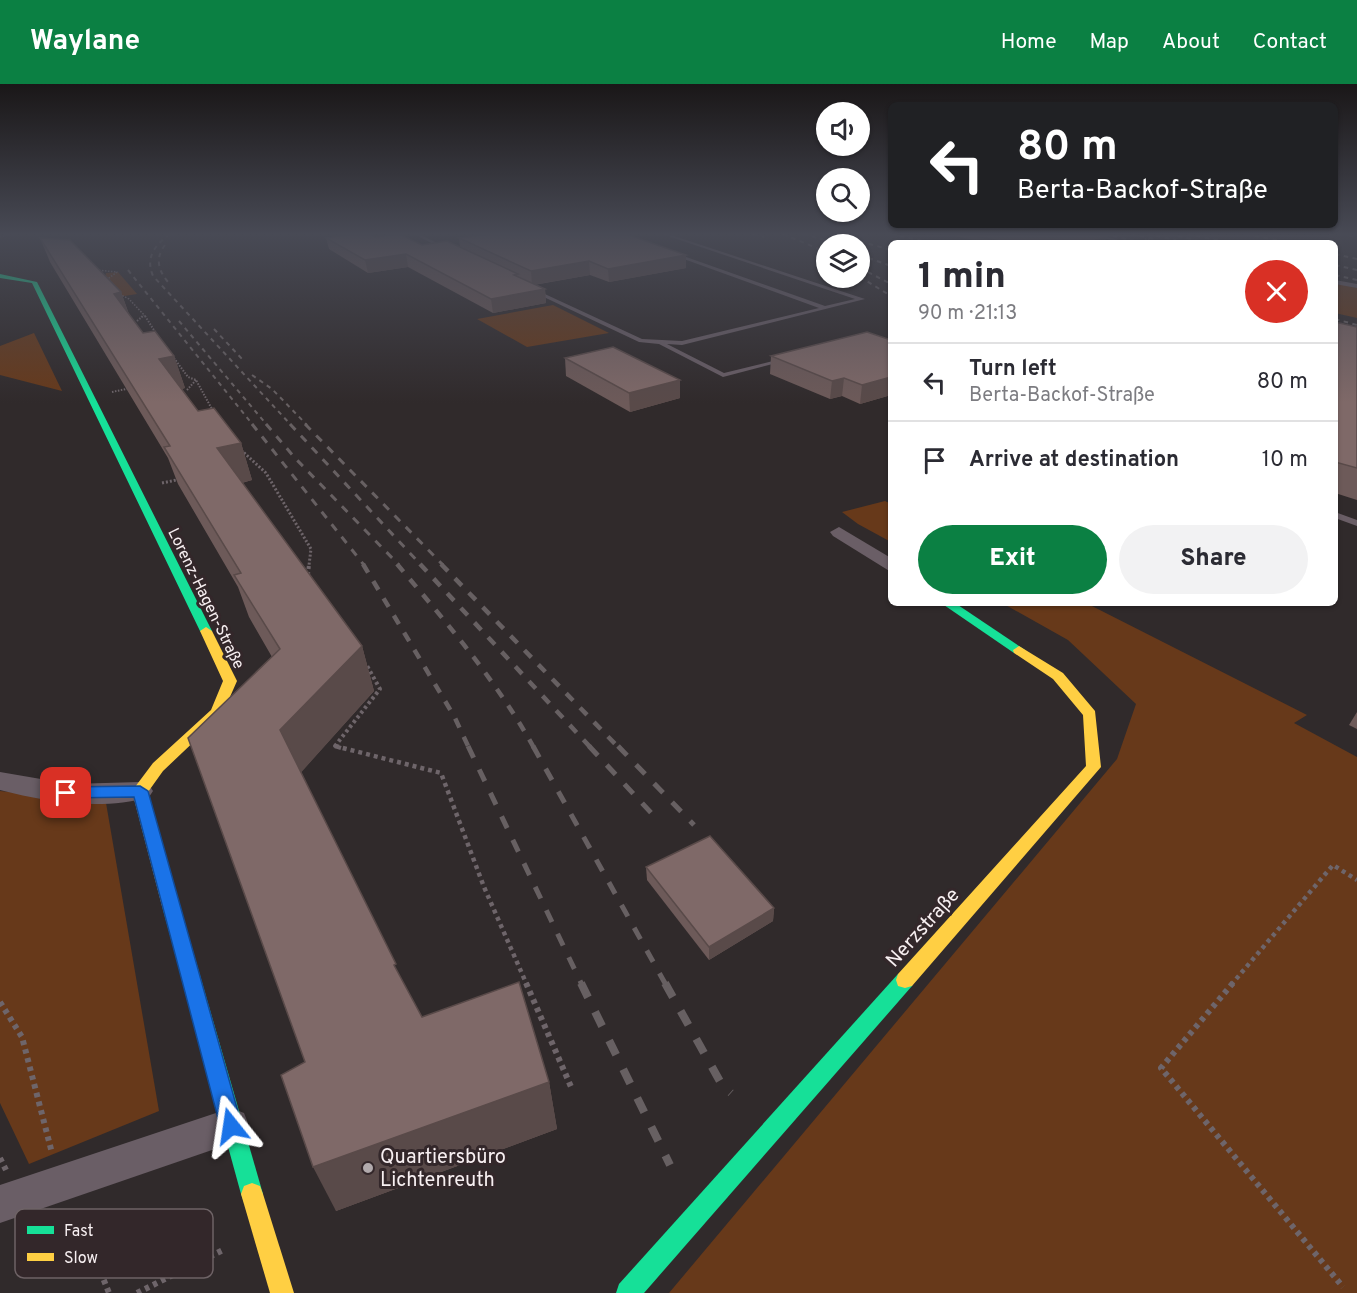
<!DOCTYPE html>
<meta charset="utf-8">
<style>
:root{--surface:#fff;--page:#f2f2f3;--text:#2b2b33;--muted:#7c7c81;--line:#e1e1e2;--accent:#0b8043}
body{margin:0;font-family:Overpass,sans-serif;background:var(--page);color:var(--text);height:100vh;display:flex;flex-direction:column;font-size:22px;white-space:nowrap}
*{box-sizing:border-box;margin:0}
p{font-size:20px;color:var(--muted)}
.icon{flex:none;width:33px;height:33px;fill:none;stroke:currentColor;stroke-width:2;stroke-linecap:round;stroke-linejoin:round}
.map{position:relative;flex:1;overflow:hidden}
.sheet{position:absolute;left:888px;top:156px;width:450px;height:366px;display:flex;flex-direction:column;background:var(--surface);border-radius:9px;box-shadow:0 2px 4px #0004}
.sheet>*{flex:none}
.banner{position:absolute;left:888px;top:18px;width:450px;height:126px;border-radius:9px;box-shadow:0 2px 4px #0004;background:#202124;color:#fff;overflow:hidden}
.buttons{position:absolute;left:816px;top:18px;display:grid;gap:12px}
.buttons a{display:grid;place-items:center;width:54px;height:54px;border-radius:50%;background:var(--surface);box-shadow:0 2px 4px #0004;font-size:30px}
.pin{position:absolute;display:grid;place-items:center;width:51px;height:51px;color:#fff;margin:-26px;border-radius:12px;box-shadow:0 3px 9px #0006}
.me{position:absolute;width:66px;margin:-33px;rotate:345deg;stroke-linejoin:round;filter:drop-shadow(0 0 4px #0008)}
.turn{display:flex;align-items:center;gap:21px;height:126px;padding:0 30px;font-size:27px}
.turn .icon{width:78px;height:78px;stroke-width:2.5}
.turn b{display:block;font-size:42px;line-height:51px}
.round{display:grid;place-items:center;flex:none;width:63px;height:63px;border-radius:32px;background:var(--page)}
.head{display:flex;align-items:center;justify-content:space-between;height:102px;padding:0 30px}
h1{font-size:36px;font-weight:800;line-height:45px}
.cta{display:flex;gap:12px;margin-top:auto;padding:12px 30px}
.cta a{flex:1;height:69px;border-radius:36px;background:var(--accent);color:#fff;font-size:24px;font-weight:800;line-height:69px;text-align:center}
.cta a+a{background:var(--page);color:var(--text)}
ul{padding:0;list-style:none}
li{display:flex;align-items:center;gap:18px;height:78px;padding:0 30px;border-top:2px solid var(--line)}
li div{flex:1}
li b{display:block;font-size:22px}
li em{font-style:normal}
header{display:flex;align-items:center;gap:36px;box-sizing:border-box;height:84px;padding:0 30px;background:var(--accent);color:#fff}
header strong{font-size:28px}
nav{display:flex;gap:33px;margin-inline-start:auto;font-size:21px}
.map>svg:first-child{display:block}
</style>
<header>
<strong>Waylane</strong>
<nav><a>Home</a><a>Map</a><a>About</a><a>Contact</a></nav>
</header>
<div class="map">
<svg width="1357" height="1209" viewBox="0 0 1357 1209">
<rect width="100%" height="100%" fill="#302a2b"/>
<g fill="#67391a">
<path d="M 118,188 L 137,210 L 118,213 L 103,204 L 106,189 Z"/>
<path d="M 1335,199 L 1357,204 L 1357,234 L 1335,229 Z"/>
<path d="M 553,221 L 609,249 L 527,263 L 477,235 Z"/>
<path d="M 34,249 L 62,307 L 0,291 L 0,262 Z"/>
<path d="M 885,417 L 891,420 L 891,458 L 858,440 L 842,428 Z"/>
<path d="M 1002,519 L 1086,519 L 1307,631 L 1294,639 L 1357,673 L 1357,1209 L 669,1209 L 1117,675 L 1136,620 L 1068,556 Z"/>
<path d="M 0,707 L 106,719 L 159,1027 L 29,1080 L 0,1019 Z"/>
</g>
<g fill="none" stroke-linecap="round" stroke-linejoin="round">
<g stroke="#6e656a" stroke-width="1.5" stroke-dasharray="1.5 1.5" stroke-linecap="butt">
<path d="M 0,153 L 11,150"/>
<path d="M 1145,155 L 1162,159"/>
<path d="M 96,186 L 117,188 L 105,197"/>
<path d="M 117,209 L 129,215 L 146,233"/>
<path d="M 141,233 L 144,231"/>
</g>
<g stroke="#6e656a" stroke-width="2" stroke-dasharray="1.5 1.5" stroke-linecap="butt">
<path d="M 145,232 L 159,254"/>
<path d="M 137,237 L 143,232"/>
<path d="M 165,262 L 188,293 L 196,296 L 213,327"/>
<path d="M 187,306 L 196,296"/>
<path d="M 112,308 L 131,304"/>
</g>
<g stroke="#6e656a" stroke-width="3" stroke-dasharray="2 2" stroke-linecap="butt">
<path d="M 241,366 L 266,389 L 311,465 L 309,481"/>
<path d="M 162,399 L 181,395"/>
</g>
<g stroke="#6e656a" stroke-width="4" stroke-dasharray="3 3" stroke-linecap="butt">
<path d="M 308,491 L 309,480"/>
<path d="M 341,664 L 335,662 L 380,605 L 366,580"/>
</g>
<g stroke="#6e656a" stroke-width="4.5" stroke-dasharray="4 4" stroke-linecap="butt">
<path d="M 335,662 L 441,689 L 484,803 L 527,901"/>
<path d="M 1231,901 L 1333,781 L 1357,796"/>
</g>
<g stroke="#6e656a" stroke-width="6" stroke-dasharray="4.5 4.5" stroke-linecap="butt">
<path d="M 526,899 L 572,1005"/>
<path d="M 1233,899 L 1161,984 L 1343,1203"/>
<path d="M 0,918 L 22,953 L 52,1069"/>
<path d="M 0,1074 L 6,1086"/>
<path d="M 77,1129 L 109,1209"/>
<path d="M 137,1209 L 225,1165"/>
</g>
<g fill="#6a5e66" fill-rule="evenodd">
<path d="M 414,150 L 419,150 L 451,166 L 447,167 Z"/>
<path d="M 662,150 L 668,150 L 865,215 L 682,261 L 667,260 L 724,289 L 785,274 L 788,276 L 723,293 L 659,260 L 639,258 L 529,206 L 534,205 L 642,255 L 682,257 L 819,224 L 670,170 L 672,168 L 825,222 L 855,215 Z"/>
<path d="M 1087,150 L 1095,150 L 1131,159 L 1123,159 Z"/>
<path d="M 1335,196 L 1357,200 L 1357,204 L 1335,200 Z"/>
<path d="M 1335,428 L 1357,436 L 1357,442 L 1335,434 Z"/>
</g>
<g fill="#6a5e66" fill-rule="evenodd">
<path d="M 839,443 L 891,474 L 891,488 L 833,452 L 830,448 Z"/>
<path d="M 0,688 L 70,700 L 140,698 L 149,701 L 153,707 L 149,713 C 102,727 46,718 0,706 Z"/>
<path d="M 231,1024 L 244,1029 L 249,1042 L 244,1055 L 0,1139 L 0,1101 Z"/>
</g>
<g fill="#16e098" fill-rule="evenodd">
<path d="M 0,190 L 37,198 L 212,547 L 210,550 L 206,551 L 200,547 L 32,199 L 0,194 Z"/>
<path d="M 941,519 L 955,519 L 1025,566 L 1024,569 L 1014,569 Z"/>
<path d="M 171,815 L 177,817 L 180,822 L 263,1110 L 260,1118 L 252,1121 L 244,1118 L 241,1110 L 162,822 L 165,817 Z"/>
<path d="M 905,888 L 912,890 L 914,896 L 912,902 L 644,1209 L 616,1209 L 619,1200 L 898,890 Z"/>
</g>
<g fill="#ffcf43" fill-rule="evenodd">
<path d="M 206,543 L 212,547 L 237,597 L 222,631 L 163,687 L 148,708 L 180,822 L 177,827 L 171,829 L 165,827 L 162,822 L 132,707 L 153,679 L 211,626 L 223,597 L 200,547 Z"/>
<path d="M 1019,562 L 1063,589 L 1095,627 L 1101,683 L 912,902 L 905,904 L 898,902 L 896,896 L 898,890 L 1086,682 L 1083,631 L 1053,595 L 1014,569 L 1013,566 Z"/>
<path d="M 252,1099 L 260,1102 L 263,1110 L 294,1209 L 270,1209 L 241,1110 L 244,1102 Z"/>
</g>
<g stroke="#676062" stroke-width="2" stroke-dasharray="4.5 4.5" stroke-linecap="butt">
<path d="M 170,150 C 155,161 145,173 153,192 L 291,341"/>
<path d="M 753,150 L 764,153"/>
<path d="M 783,150 L 826,168"/>
<path d="M 803,150 L 840,160"/>
<path d="M 834,150 L 891,166"/>
<path d="M 891,150 L 932,159"/>
<path d="M 1104,150 L 1139,158"/>
<path d="M 1131,150 L 1154,155"/>
<path d="M 1147,150 L 1176,156"/>
<path d="M 1169,150 L 1196,156"/>
<path d="M 1187,150 L 1231,159"/>
<path d="M 1246,150 L 1291,159"/>
<path d="M 1340,150 L 1357,153"/>
<path d="M 165,161 C 155,174 158,186 168,198"/>
<path d="M 1335,170 L 1357,175"/>
<path d="M 860,171 L 891,182"/>
<path d="M 1335,181 L 1357,186"/>
<path d="M 860,184 L 891,200"/>
<path d="M 128,186 L 253,341"/>
<path d="M 1335,191 L 1357,196"/>
<path d="M 860,193 L 891,212"/>
<path d="M 1335,235 L 1357,241"/>
<path d="M 179,237 L 267,341"/>
<path d="M 214,245 L 243,276"/>
<path d="M 252,291 L 272,305 L 307,341"/>
</g>
<g stroke="#676062" stroke-width="3" stroke-dasharray="8 8" stroke-linecap="butt">
<path d="M 252,340 L 364,481"/>
<path d="M 266,340 L 295,374 L 399,481"/>
<path d="M 290,340 L 421,481"/>
<path d="M 305,340 L 443,481"/>
</g>
<g stroke="#676062" stroke-width="4.5" stroke-dasharray="10 10" stroke-linecap="butt">
<path d="M 363,480 L 454,632 L 469,664"/>
<path d="M 397,480 C 446,538 497,597 534,664"/>
<path d="M 420,480 L 591,664"/>
<path d="M 441,480 L 619,664"/>
</g>
<g stroke="#676062" stroke-width="5" stroke-dasharray="13 13" stroke-linecap="butt">
<path d="M 468,662 L 582,901"/>
<path d="M 533,662 L 666,901"/>
<path d="M 589,662 L 655,733"/>
<path d="M 618,662 L 694,741"/>
</g>
<g stroke="#676062" stroke-width="8" stroke-dasharray="16 16" stroke-linecap="butt">
<path d="M 581,899 L 670,1081"/>
<path d="M 665,899 L 722,1001 L 731,1009"/>
</g>
</g>
<g fill="#6d5a59">
<path d="M 946,150 L 1091,150 L 1106,153 L 1105,157 L 1100,159 L 987,159 Z"/>
<path d="M 375,153 L 422,161 L 460,163 L 459,154 L 686,184 L 609,198 L 590,191 L 534,201 L 545,205 L 546,219 L 493,229 L 408,183 L 368,189 L 329,165 L 326,154 Z"/>
<path d="M 40,154 L 121,208 L 129,230 L 143,249 L 174,272 L 185,304 L 182,305 L 198,327 L 241,359 L 252,396 L 242,399 L 362,562 L 374,607 L 301,688 L 399,891 L 422,933 L 549,998 L 557,1045 L 336,1127 L 305,978 L 272,573 L 249,533 L 238,503 L 178,400 L 168,374 L 50,178 Z"/>
<path d="M 1335,238 L 1357,243 L 1357,416 L 1335,409 Z"/>
<path d="M 891,256 L 891,311 L 860,320 L 842,312 L 830,315 L 770,290 L 771,272 Z"/>
<path d="M 565,274 L 680,296 L 680,314 L 630,328 L 566,292 Z"/>
<path d="M 1357,628 L 1357,645 L 1349,641 Z"/>
<path d="M 646,783 L 774,824 L 773,837 L 709,876 L 647,796 Z"/>
</g>
<g fill="#594a49">
<path d="M 1106,153 L 1105,157 L 1100,159 L 1088,159 Z"/>
<path d="M 406,170 L 408,183 L 368,189 L 365,176 Z"/>
<path d="M 686,171 L 686,184 L 609,198 L 608,185 Z"/>
<path d="M 589,177 L 590,191 L 532,201 L 531,187 Z"/>
<path d="M 545,205 L 546,219 L 493,229 L 491,215 Z"/>
<path d="M 121,208 L 131,237 L 114,210 Z"/>
<path d="M 174,272 L 185,304 L 170,307 L 159,275 Z"/>
<path d="M 891,293 L 891,311 L 860,320 L 862,301 Z"/>
<path d="M 844,294 L 842,312 L 830,315 L 832,297 Z"/>
<path d="M 680,296 L 680,314 L 630,328 L 629,309 Z"/>
<path d="M 241,359 L 252,396 L 229,402 L 217,364 Z"/>
<path d="M 362,562 L 374,607 L 297,693 L 280,646 Z"/>
<path d="M 774,824 L 773,837 L 709,876 L 709,863 Z"/>
<path d="M 549,998 L 557,1045 L 336,1127 L 313,1083 Z"/>
</g>
<g fill="#7f6968" stroke="#594a49" stroke-width="1.5">
<path d="M 354,150 L 370,150 L 375,153 L 399,150 L 422,161 L 447,157 L 518,190 L 514,191 L 545,205 L 491,215 L 406,170 L 365,176 L 326,154 Z"/>
<path d="M 490,150 L 626,150 L 686,171 L 608,185 L 589,177 L 531,187 L 459,154 Z"/>
<path d="M 967,150 L 1091,150 L 1106,153 L 1088,159 L 1009,159 Z"/>
<path d="M 40,154 L 70,156 L 121,208 L 114,210 L 143,249 L 155,247 L 174,272 L 159,275 L 198,327 L 214,324 L 241,359 L 217,364 L 362,562 L 280,646 L 396,880 L 394,881 L 422,933 L 519,898 L 549,998 L 313,1083 L 281,991 L 305,978 L 188,654 L 280,565 L 234,491 L 241,489 L 164,363 L 170,362 Z"/>
<path d="M 1335,238 L 1357,243 L 1357,384 L 1335,378 Z"/>
<path d="M 867,248 L 891,256 L 891,293 L 862,301 L 844,294 L 832,297 L 771,272 Z"/>
<path d="M 613,263 L 680,296 L 629,309 L 565,274 Z"/>
<path d="M 710,752 L 774,824 L 709,863 L 646,783 Z"/>
</g>
<linearGradient id="sky" x2="0" y2="1"><stop stop-color="#1a1718"/><stop offset="0.47" stop-color="#484a55"/><stop offset="1" stop-color="#484a55" stop-opacity="0"/></linearGradient>
<rect width="1357" height="319" fill="url(#sky)"/>
<path fill="#1a73e8" stroke="#114b97" stroke-width="1.5" d="M 140,702 L 148,707 L 242,1042 L 239,1049 L 231,1052 L 223,1049 L 220,1042 L 134,713 L 66,714 L 58,709 L 66,703 Z"/>
<circle fill="#b1aaac" stroke="#33272a" stroke-width="2" cx="368" cy="1084" r="6"/>
<g text-anchor="middle" stroke-width="6" stroke-linejoin="round" paint-order="stroke">
<g font-size="16" fill="#f7eff1" stroke="#33272a">
<text transform="translate(207 514) rotate(64)" y="6">Lorenz-Hagen-Straße</text>
</g>
<g font-size="20" fill="#f7eff1" stroke="#33272a">
<text transform="translate(922 843) rotate(-48)" y="7">Nerzstraße</text>
</g>
<g font-size="20" fill="#f7eff1" stroke="#33272a" text-anchor="start">
<text x="380" y="1079">Quartiersbüro<tspan x="380" dy="23">Lichtenreuth</tspan></text>
</g>
</g>
<rect x="15" y="1125" width="198" height="69" rx="9" fill="#33272a" stroke="#6e6366" stroke-width="1.5"/>
<rect x="27" y="1142" width="27" height="8" fill="#16e098"/>
<rect x="27" y="1169" width="27" height="8" fill="#ffcf43"/>
<g font-size="16" fill="#f7eff1">
<text x="64" y="1152">Fast</text>
<text x="64" y="1179">Slow</text>
</g>
</svg>
<div class="buttons">
<a><svg class="icon" aria-label="sound" viewBox="0 0 24 24"><path d="M4 9h4l5-4v14l-5-4H4zM17 9q2 3 0 6"/></svg></a>
<a><svg class="icon" aria-label="search" viewBox="0 0 24 24"><circle cx="10" cy="10" r="6"/><path d="M15 15l6 6"/></svg></a>
<a><svg class="icon" aria-label="layers" viewBox="0 0 24 24"><path d="M12 4l9 5-9 5-9-5zM3 14l9 5 9-5"/></svg></a>
</div>
<div class="pin" style="left:66px;top:709px;background:#d93025"><svg class="icon" aria-label="arrive" viewBox="0 0 24 24"><path d="M6 21V4h12l-3 4 3 4H6"/></svg></div>
<svg class="me" style="left:231px;top:1042px" viewBox="-20 -20 40 40"><path d="M0-17L14 15 0 8-14 15z" fill="#1a73e8" stroke="#fff" stroke-width="4"/></svg>
<div class="banner">
<div class="turn"><svg class="icon" aria-label="left" viewBox="0 0 24 24"><path d="M17 20v-9H6M10 6l-5 5 5 5"/></svg><div><b>80 m</b>Berta-Backof-Straße</div></div>
</div>
<section class="sheet">
<div class="head"><div><h1>1 min</h1><p>90 m · 21:13</p></div><a class="round" style="background:#d93025;color:#fff"><svg class="icon" aria-label="close" viewBox="0 0 24 24"><path d="M6 6l12 12M18 6L6 18"/></svg></a></div>
<ul>
<li><svg class="icon" aria-label="left" viewBox="0 0 24 24"><path d="M17 20v-9H6M10 6l-5 5 5 5"/></svg><div><b>Turn left</b><p>Berta-Backof-Straße</p></div><em>80 m</em></li>
<li><svg class="icon" aria-label="arrive" viewBox="0 0 24 24"><path d="M6 21V4h12l-3 4 3 4H6"/></svg><div><b>Arrive at destination</b></div><em>10 m</em></li>
</ul>
<div class="cta"><a>Exit</a><a>Share</a></div>
</section>
</div>
